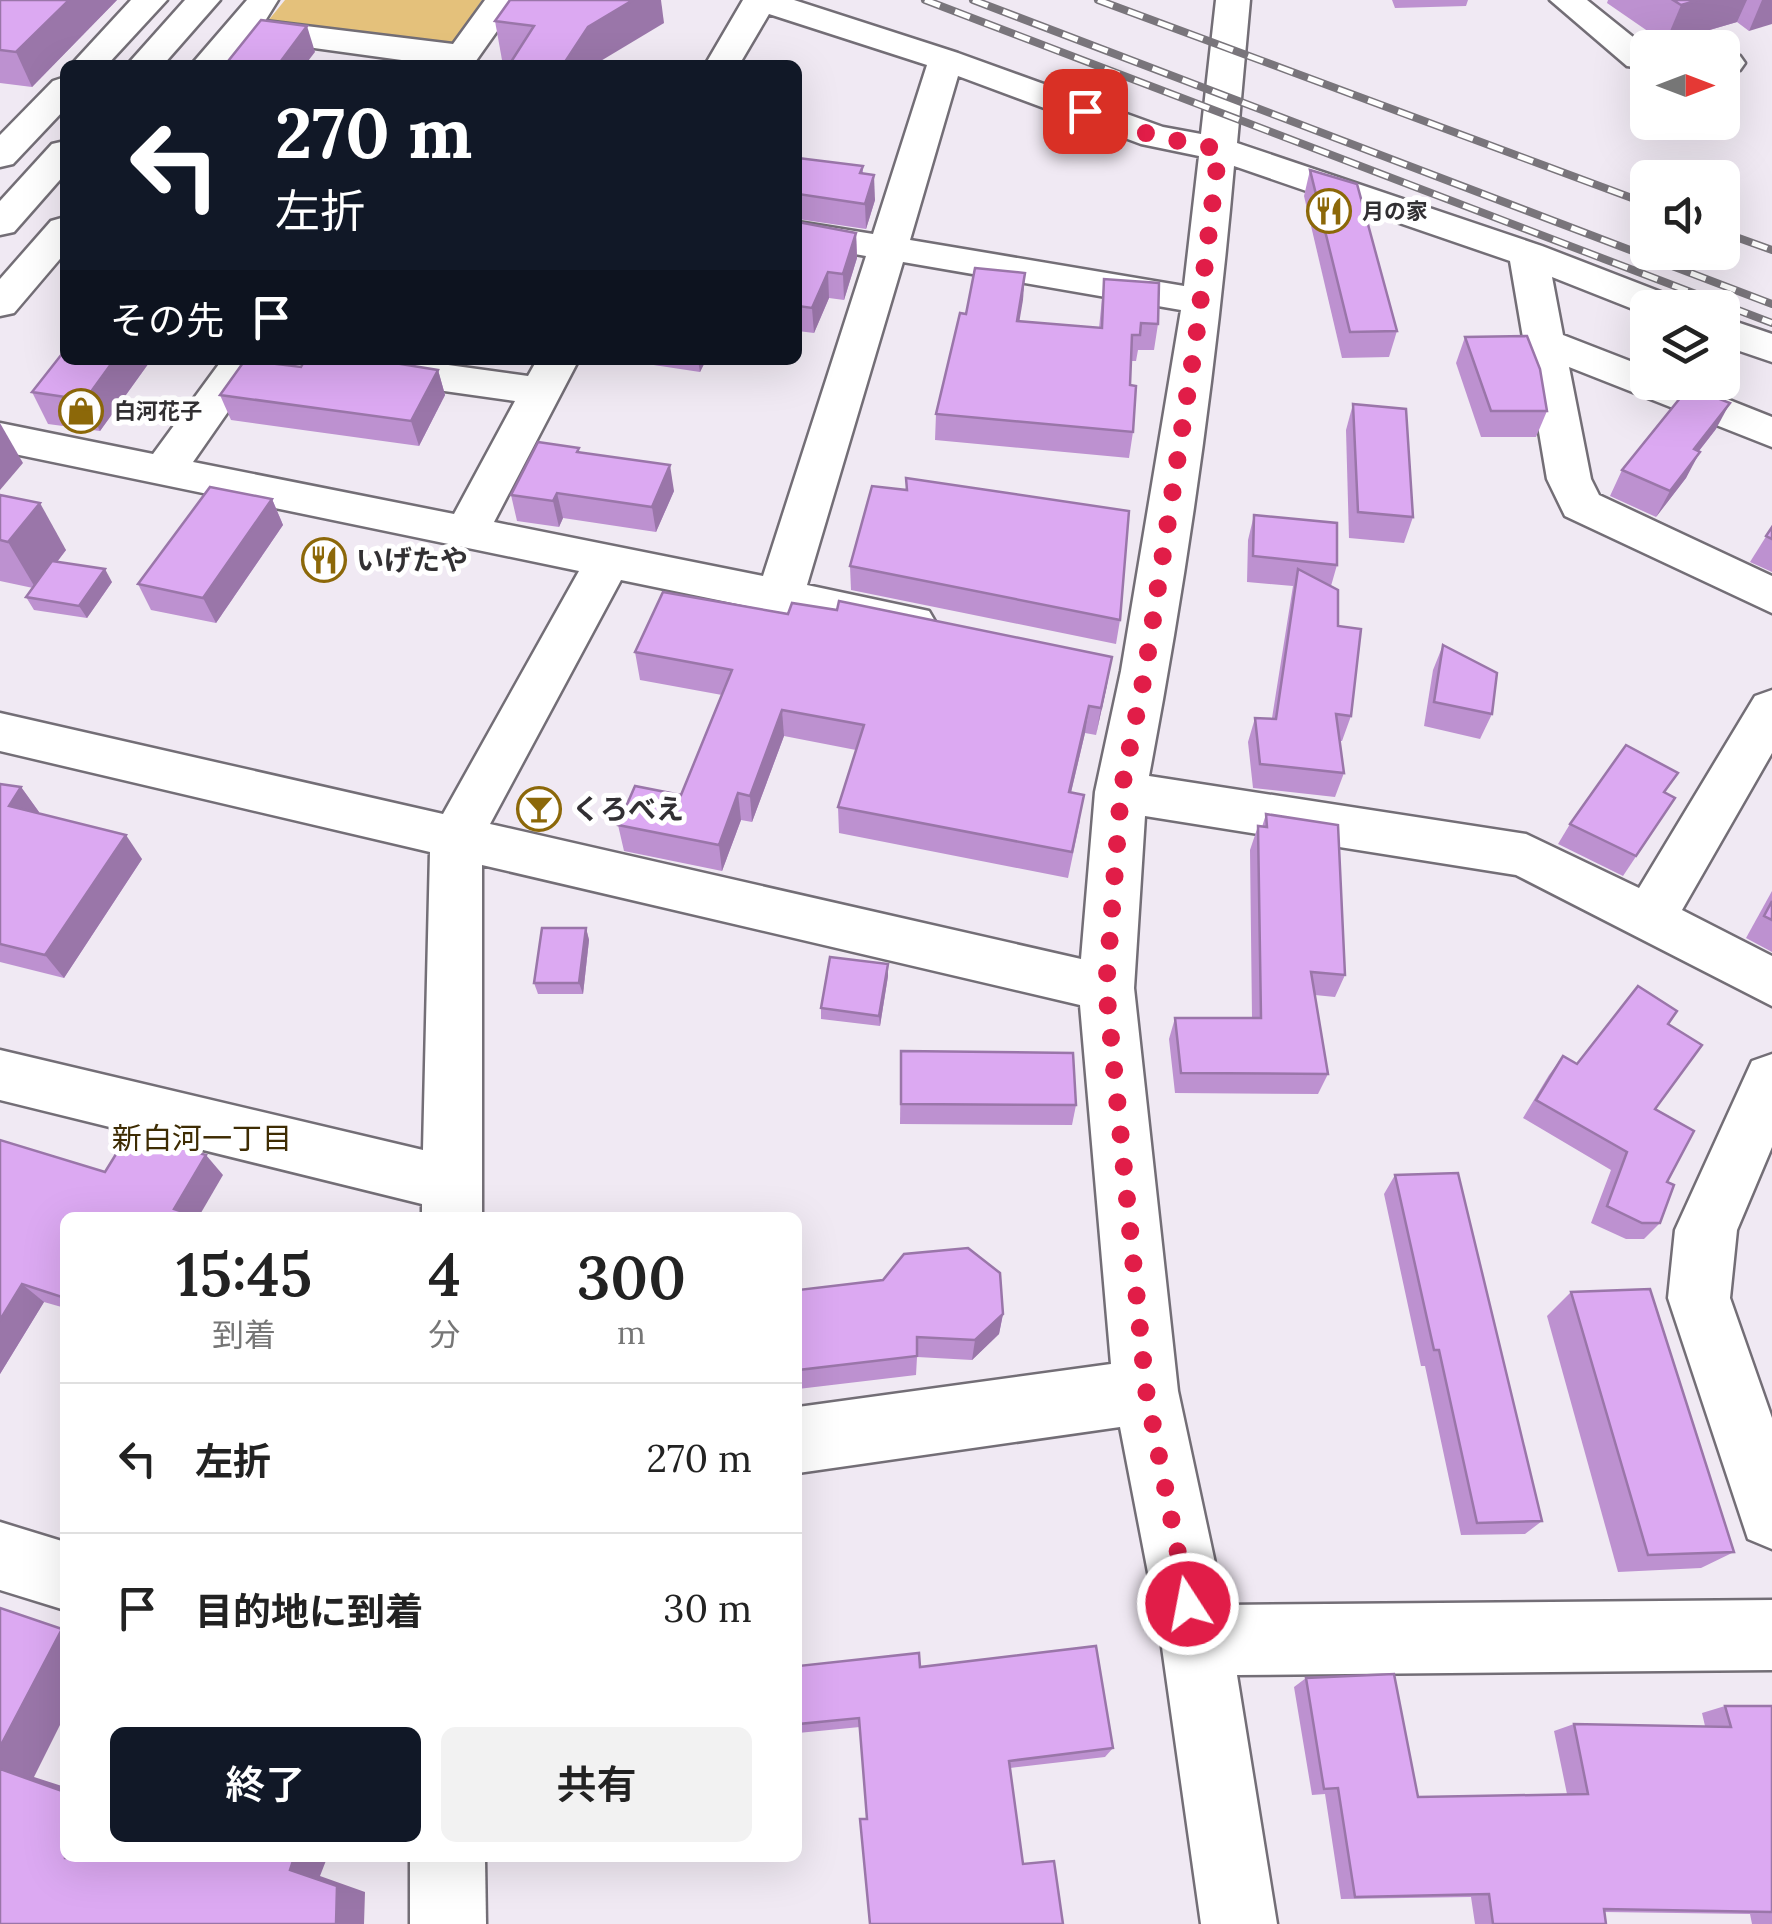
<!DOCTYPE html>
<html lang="ja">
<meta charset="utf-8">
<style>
:root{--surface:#fff;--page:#f2f2f2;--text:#222;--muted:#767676;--line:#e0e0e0;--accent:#111827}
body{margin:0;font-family:Lora,"Noto Sans JP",serif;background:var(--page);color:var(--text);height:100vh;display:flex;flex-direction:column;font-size:38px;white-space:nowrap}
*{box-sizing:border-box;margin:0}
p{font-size:32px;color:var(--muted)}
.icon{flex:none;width:55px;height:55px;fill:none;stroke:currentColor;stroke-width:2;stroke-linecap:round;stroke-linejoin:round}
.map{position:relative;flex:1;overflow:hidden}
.sheet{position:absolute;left:60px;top:1212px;width:742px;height:650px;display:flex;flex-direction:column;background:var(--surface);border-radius:15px;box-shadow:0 10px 40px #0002}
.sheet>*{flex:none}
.guide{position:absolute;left:60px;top:60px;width:742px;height:305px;border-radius:15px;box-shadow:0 10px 40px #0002;background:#111827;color:#fff;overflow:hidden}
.needle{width:65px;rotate:90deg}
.controls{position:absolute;left:1630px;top:30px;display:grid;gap:20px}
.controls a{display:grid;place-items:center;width:110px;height:110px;border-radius:15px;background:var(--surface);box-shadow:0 10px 40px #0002;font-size:50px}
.pin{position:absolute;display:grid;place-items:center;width:85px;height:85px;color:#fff;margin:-42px;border-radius:20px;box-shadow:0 5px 15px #0006}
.me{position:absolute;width:110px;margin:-55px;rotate:349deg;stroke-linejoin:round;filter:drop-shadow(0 0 8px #0008)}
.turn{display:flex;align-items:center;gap:35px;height:210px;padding:0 50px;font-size:45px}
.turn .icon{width:130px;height:130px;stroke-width:2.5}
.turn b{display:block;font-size:70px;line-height:85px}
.then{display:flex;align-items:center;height:95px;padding:0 50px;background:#0003;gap:20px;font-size:38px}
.eta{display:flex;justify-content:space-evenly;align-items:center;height:170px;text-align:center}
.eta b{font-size:60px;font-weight:600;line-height:70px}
.action{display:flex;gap:20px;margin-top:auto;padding:20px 50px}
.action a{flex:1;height:115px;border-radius:15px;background:var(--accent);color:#fff;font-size:40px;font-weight:600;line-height:115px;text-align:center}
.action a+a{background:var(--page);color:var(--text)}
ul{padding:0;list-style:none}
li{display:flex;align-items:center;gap:30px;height:150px;padding:0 50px;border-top:2px solid var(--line)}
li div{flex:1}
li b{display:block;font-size:38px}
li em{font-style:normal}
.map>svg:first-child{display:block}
</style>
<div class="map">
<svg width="1772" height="1924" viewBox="0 0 1772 1924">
<rect width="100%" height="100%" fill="#f0e9f3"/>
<path fill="#e4c17b" d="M 285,0 L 482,0 L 449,48 L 263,27 Z"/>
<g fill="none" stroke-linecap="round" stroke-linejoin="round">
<g stroke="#736e76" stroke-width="5">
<g id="minor">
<path d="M 131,0 L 167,0 L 107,65 L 71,65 Z"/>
<path d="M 185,0 L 220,0 L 163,65 L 127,65 Z"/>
<path d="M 247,0 L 278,0 L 265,21 L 453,44 L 485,0 L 519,0 L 473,65 L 438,65 L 249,39 L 227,65 L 191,65 Z"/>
<path d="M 743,0 L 794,0 L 958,53 L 1163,127 L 1201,134 L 1216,0 L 1250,0 L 1237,143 L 1542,246 L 1679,299 L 1685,308 L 1648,308 L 1648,315 L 1552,277 L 1563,335 L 1648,368 L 1648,382 L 1684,382 L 1772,417 L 1772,447 L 1569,367 L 1591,479 L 1599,495 L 1772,576 L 1772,613 L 1565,516 L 1547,479 L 1510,261 L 1234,166 C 1216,371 1187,575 1149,776 L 1526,834 L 1639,888 L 1755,696 L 1772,690 L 1772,753 L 1682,910 L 1772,956 L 1772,1006 L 1516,875 L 1145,816 L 1134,988 L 1178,1391 L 1224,1605 L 1772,1600 L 1772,1670 L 1237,1675 L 1277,1924 L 1201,1924 L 1161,1640 L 1120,1427 L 798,1473 L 798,1407 L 1111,1364 L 1080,1005 L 482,865 L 482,1218 L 422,1218 L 422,1204 L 0,1100 L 0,1050 L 423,1150 L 430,852 L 0,751 L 0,713 L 443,814 L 579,571 L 0,451 L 0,423 L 153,454 L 222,360 L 264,360 L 193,462 L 454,514 L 515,401 L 366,380 L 351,376 L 345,367 L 350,360 L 412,360 L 528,376 L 537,360 L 575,360 L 577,363 L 494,522 L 763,576 L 866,256 L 798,244 L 798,222 L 873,234 L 927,65 L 769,14 L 739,65 L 705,65 ZM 958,76 L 1141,144 L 1199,156 L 1184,286 L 910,240 ZM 903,262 L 1181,310 L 1121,671 L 1095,792 L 1081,959 L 490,824 L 621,580 L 912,640 L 929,635 L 936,623 L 929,611 L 807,585 Z"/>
<path d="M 1550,0 L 1587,0 L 1648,49 L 1648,69 L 1627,66 Z"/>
<path d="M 1722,52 L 1740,56 L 1745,63 L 1740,70 L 1722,72 Z"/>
<path d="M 65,77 L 65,109 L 13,164 L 0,167 L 0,135 L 53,81 Z"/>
<path d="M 65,141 L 65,174 L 14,232 L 0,235 L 0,201 L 52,144 Z"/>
<path d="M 65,217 L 65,253 L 14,313 L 0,316 L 0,279 L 51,221 Z"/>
<path d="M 1722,317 L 1772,334 L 1772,362 L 1722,345 Z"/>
<path d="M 1772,1054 L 1772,1147 L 1737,1230 L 1730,1298 L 1772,1418 L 1772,1549 L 1748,1539 L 1668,1298 L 1675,1230 L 1752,1061 Z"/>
<path d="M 0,1522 L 65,1542 L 65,1610 L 0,1590 Z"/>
<path d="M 410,1858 L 485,1858 L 486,1924 L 410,1924 Z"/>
</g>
</g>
<use href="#minor" fill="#fff" fill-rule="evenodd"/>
<g stroke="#79757b" stroke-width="8">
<g id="rail">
<path d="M 925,0 L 1772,323"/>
<path d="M 973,0 L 1772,304"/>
<path d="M 1098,0 L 1648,204"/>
<path d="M 1722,232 L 1772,250"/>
</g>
</g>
<use href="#rail" stroke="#fff" stroke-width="5" stroke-dasharray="16" stroke-linecap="butt"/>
</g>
<g fill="#bd91d0">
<path d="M 0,0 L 117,0 L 32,87 L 0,83 Z"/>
<path d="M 1392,0 L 1468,0 L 1466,6 L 1395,8 Z"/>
<path d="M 1608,0 L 1772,0 L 1749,31 L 1737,22 L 1665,43 L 1607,3 Z"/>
<path d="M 495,21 L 664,23 L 512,61 L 502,60 Z"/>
<path d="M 798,158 L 863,166 L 863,173 L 875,200 L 866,229 L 798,219 Z"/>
<path d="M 1310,170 L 1397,331 L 1389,357 L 1342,358 L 1304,196 Z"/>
<path d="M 798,222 L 856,233 L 857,258 L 844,300 L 829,298 L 814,333 L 798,331 Z"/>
<path d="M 1025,273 L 1019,321 L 1099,328 L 1104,279 L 1158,324 L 1154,350 L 1138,350 L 1136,361 L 1131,361 L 1130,385 L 1133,432 L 1129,458 L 935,440 L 936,414 L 966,314 Z"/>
<path d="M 1465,337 L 1547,411 L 1536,437 L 1481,437 L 1456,363 Z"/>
<path d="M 65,360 L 151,360 L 100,431 L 48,424 L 32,392 Z"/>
<path d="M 647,360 L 706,360 L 700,372 L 647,364 Z"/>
<path d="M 438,370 L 445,395 L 419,446 L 231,420 L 220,395 Z"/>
<path d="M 1353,404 L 1413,517 L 1404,543 L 1349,538 L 1346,430 Z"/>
<path d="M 1716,429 L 1699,451 L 1686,478 L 1656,517 L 1610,496 L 1622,470 Z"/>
<path d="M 579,448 L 579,452 L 674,491 L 656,532 L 563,518 L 559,527 L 517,521 L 511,495 Z"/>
<path d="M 0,495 L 66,550 L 57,562 L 112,582 L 87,618 L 34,610 L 26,597 L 33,588 L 0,581 Z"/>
<path d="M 272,499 L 283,525 L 216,623 L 151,610 L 138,584 Z"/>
<path d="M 1254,515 L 1337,565 L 1331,586 L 1338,626 L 1351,716 L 1342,741 L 1340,741 L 1344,773 L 1335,797 L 1253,788 L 1248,742 L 1255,718 L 1272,718 L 1293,586 L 1247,582 L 1248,540 Z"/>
<path d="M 1772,527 L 1772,572 L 1750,562 Z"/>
<path d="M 850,566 L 1120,620 L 1116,644 L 851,590 Z"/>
<path d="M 1443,645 L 1492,714 L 1480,739 L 1424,726 L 1433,670 Z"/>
<path d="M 635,652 L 1107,685 L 1096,735 L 1085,733 L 1071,792 L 1080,821 L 1068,878 L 839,833 L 838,807 L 856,750 L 784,736 L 752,822 L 741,820 L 722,871 L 624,851 L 618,825 L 681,795 L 722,695 L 640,680 Z"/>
<path d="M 0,784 L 21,787 L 39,812 L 38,813 L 142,859 L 64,978 L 0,962 Z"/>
<path d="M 1675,798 L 1623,876 L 1558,844 L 1570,824 Z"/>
<path d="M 1266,814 L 1345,975 L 1335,997 L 1315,995 L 1328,1074 L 1318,1094 L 1175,1093 L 1169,1039 L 1175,1018 L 1252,1018 L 1250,850 L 1258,826 L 1262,827 Z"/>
<path d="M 1772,891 L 1772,952 L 1746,938 Z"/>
<path d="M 586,928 L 589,940 L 583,994 L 538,994 L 534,983 Z"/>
<path d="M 888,976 L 880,1026 L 821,1019 L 821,1008 Z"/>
<path d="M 1668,1024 L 1655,1109 L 1667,1182 L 1660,1223 L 1644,1239 L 1626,1239 L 1591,1223 L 1611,1170 L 1523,1118 L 1549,1075 L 1563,1056 L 1577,1064 Z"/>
<path d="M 901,1051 L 1076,1105 L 1072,1125 L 900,1124 Z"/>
<path d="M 0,1140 L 105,1172 L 223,1175 L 65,1218 L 65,1308 L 44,1302 L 0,1374 Z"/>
<path d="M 1395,1175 L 1542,1521 L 1525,1534 L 1461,1535 L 1425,1366 L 1421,1366 L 1384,1194 Z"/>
<path d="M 798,1290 L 1003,1314 L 999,1334 L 972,1360 L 917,1357 L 916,1375 L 798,1389 Z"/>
<path d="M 1571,1292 L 1734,1552 L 1701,1568 L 1618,1572 L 1547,1316 Z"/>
<path d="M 798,1666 L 920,1667 L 1113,1748 L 1105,1757 L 1010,1768 L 1023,1864 L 1063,1924 L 867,1819 L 860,1727 L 798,1733 Z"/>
<path d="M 1306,1678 L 1418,1797 L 1567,1794 L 1554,1731 L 1574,1724 L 1705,1726 L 1702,1713 L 1725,1706 L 1772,1706 L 1772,1924 L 1752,1924 L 1750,1914 L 1604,1912 L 1606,1924 L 1475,1924 L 1471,1897 L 1341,1899 L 1325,1794 L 1312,1795 L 1294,1687 Z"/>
</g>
<g fill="#9a76a9">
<path d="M 69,0 L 117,0 L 32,87 L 16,52 Z"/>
<path d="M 633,0 L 661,0 L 664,23 L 594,65 L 563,65 L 588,27 Z"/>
<path d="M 1699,0 L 1747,0 L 1737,22 L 1665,43 L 1681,5 Z"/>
<path d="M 1762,0 L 1772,0 L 1772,24 L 1749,31 Z"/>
<path d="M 307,26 L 315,52 L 305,65 L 278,65 Z"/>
<path d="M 874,175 L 875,200 L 866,229 L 865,204 Z"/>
<path d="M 856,233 L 857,258 L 844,300 L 843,274 Z"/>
<path d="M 828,272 L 829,298 L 814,333 L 812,308 Z"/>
<path d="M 1025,273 L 1023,300 L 1015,347 L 1017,321 Z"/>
<path d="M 114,360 L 151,360 L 100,431 L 85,400 Z"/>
<path d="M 698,360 L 706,360 L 700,372 Z"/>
<path d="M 438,370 L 445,395 L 419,446 L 411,421 Z"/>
<path d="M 1730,403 L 1716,429 L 1680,475 L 1694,449 Z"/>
<path d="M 0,423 L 23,463 L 0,490 Z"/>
<path d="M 1700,452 L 1686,478 L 1656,517 L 1670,491 Z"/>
<path d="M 670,465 L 674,491 L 656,532 L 652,507 Z"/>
<path d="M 557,493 L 563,518 L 559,527 L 553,501 Z"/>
<path d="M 272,499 L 283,525 L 216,623 L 203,598 Z"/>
<path d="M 40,503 L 66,550 L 36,589 L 8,542 Z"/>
<path d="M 105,569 L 112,582 L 87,618 L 79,606 Z"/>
<path d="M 1112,657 L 1107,685 L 1096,735 L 1101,708 Z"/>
<path d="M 1089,706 L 1085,733 L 1065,818 L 1069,792 Z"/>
<path d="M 782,710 L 784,736 L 752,822 L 750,796 Z"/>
<path d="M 21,787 L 39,812 L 27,831 L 9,806 Z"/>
<path d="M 738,793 L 741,820 L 722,871 L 719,845 Z"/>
<path d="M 126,835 L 142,859 L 64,978 L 45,955 Z"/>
<path d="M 586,928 L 589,940 L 583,994 L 579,983 Z"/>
<path d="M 888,964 L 888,976 L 880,1026 L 879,1016 Z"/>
<path d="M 206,1155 L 223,1175 L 198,1218 L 174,1209 Z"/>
<path d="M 22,1284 L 44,1302 L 0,1374 L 0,1320 Z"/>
<path d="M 1003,1314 L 999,1334 L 972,1360 L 975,1340 Z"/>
<path d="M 62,1629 L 65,1630 L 65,1715 L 34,1777 L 65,1787 L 65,1792 L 0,1769 L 0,1747 Z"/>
<path d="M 294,1858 L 327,1858 L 320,1876 L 365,1892 L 364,1924 L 336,1924 L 290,1870 Z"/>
</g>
<g fill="#dca9f2" stroke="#9a76a9" stroke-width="2.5">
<path d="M 0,0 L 69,0 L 16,52 L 0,50 Z"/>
<path d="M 510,0 L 633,0 L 588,27 L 563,65 L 509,65 L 534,26 L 495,21 Z"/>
<path d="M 1673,0 L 1699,0 L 1681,5 Z"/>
<path d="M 261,20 L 307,26 L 278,65 L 225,65 Z"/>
<path d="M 798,158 L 863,166 L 860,173 L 874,175 L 865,204 L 798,194 Z"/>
<path d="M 1310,170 L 1357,184 L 1397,331 L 1350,332 Z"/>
<path d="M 798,222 L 856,233 L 843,274 L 828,272 L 812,308 L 798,306 Z"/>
<path d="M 975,268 L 1025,273 L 1017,321 L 1102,328 L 1104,279 L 1159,283 L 1158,324 L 1141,323 L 1140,335 L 1132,335 L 1130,385 L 1136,386 L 1133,432 L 936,414 L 960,313 L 966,314 Z"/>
<path d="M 1527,336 L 1540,369 L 1547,411 L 1491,411 L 1465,337 Z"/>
<path d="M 65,350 L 65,360 L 114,360 L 85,400 L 32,392 Z"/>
<path d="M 245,360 L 301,367 L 305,360 L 376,360 L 438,370 L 411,421 L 220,395 Z"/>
<path d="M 1689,387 L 1730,403 L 1694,449 L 1700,452 L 1670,491 L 1622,470 Z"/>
<path d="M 1353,404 L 1406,409 L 1413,517 L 1358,512 Z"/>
<path d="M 538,442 L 579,448 L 577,452 L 670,465 L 652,507 L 557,493 L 553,501 L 511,495 Z"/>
<path d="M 906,478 L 1129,511 L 1120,620 L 850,566 L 872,486 L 907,490 Z"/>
<path d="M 210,487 L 272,499 L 203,598 L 138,584 Z"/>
<path d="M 0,495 L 40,503 L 8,542 L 0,540 Z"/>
<path d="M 1254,515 L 1337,523 L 1337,565 L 1253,556 Z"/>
<path d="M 1772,527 L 1772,539 L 1766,536 Z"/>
<path d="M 52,561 L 105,569 L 79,606 L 26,597 Z"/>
<path d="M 1298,569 L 1338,590 L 1338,626 L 1361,629 L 1351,716 L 1336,714 L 1344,773 L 1260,764 L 1255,718 L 1276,719 Z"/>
<path d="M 663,592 L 788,614 L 792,603 L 837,610 L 839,601 L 1112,657 L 1101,708 L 1089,706 L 1069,792 L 1084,795 L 1072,852 L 838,807 L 864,725 L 782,710 L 750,796 L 738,793 L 719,845 L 618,825 L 635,786 L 681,795 L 732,670 L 635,652 Z"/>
<path d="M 1443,645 L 1497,673 L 1492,714 L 1434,702 Z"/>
<path d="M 1626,745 L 1678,773 L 1664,792 L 1675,798 L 1636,856 L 1570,824 Z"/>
<path d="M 0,784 L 21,787 L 9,806 L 126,835 L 45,955 L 0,944 Z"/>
<path d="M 1266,814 L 1338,825 L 1345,975 L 1311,972 L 1328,1074 L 1181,1073 L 1175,1018 L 1261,1018 L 1258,826 L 1267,827 Z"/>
<path d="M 1772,901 L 1772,920 L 1764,916 Z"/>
<path d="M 542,928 L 586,928 L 579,983 L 534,983 Z"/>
<path d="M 830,957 L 888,964 L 879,1016 L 821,1008 Z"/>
<path d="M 1638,986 L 1677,1011 L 1668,1024 L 1702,1045 L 1655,1109 L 1694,1131 L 1667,1182 L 1674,1185 L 1660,1223 L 1642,1223 L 1607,1206 L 1627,1152 L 1536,1100 L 1563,1056 L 1577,1064 Z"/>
<path d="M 901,1051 L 1073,1053 L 1076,1105 L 901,1104 Z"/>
<path d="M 129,1133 L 206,1155 L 174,1209 L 202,1218 L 65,1218 L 65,1298 L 22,1284 L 0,1320 L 0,1140 L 105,1172 Z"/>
<path d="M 1458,1173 L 1542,1521 L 1477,1523 L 1439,1350 L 1434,1350 L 1395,1175 Z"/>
<path d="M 968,1248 L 1000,1273 L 1003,1314 L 975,1340 L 917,1337 L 917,1356 L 798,1370 L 798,1290 L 883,1280 L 904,1254 Z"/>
<path d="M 1650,1289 L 1734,1552 L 1648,1555 L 1571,1292 Z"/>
<path d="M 0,1608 L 62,1629 L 0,1747 Z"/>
<path d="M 1096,1646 L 1113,1748 L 1009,1761 L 1023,1864 L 1054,1861 L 1063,1924 L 870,1924 L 860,1819 L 867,1819 L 859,1718 L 798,1724 L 798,1666 L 919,1653 L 920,1667 Z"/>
<path d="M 1394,1674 L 1418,1797 L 1588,1794 L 1574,1724 L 1731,1727 L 1725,1706 L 1772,1706 L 1772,1912 L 1604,1909 L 1606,1924 L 1493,1924 L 1489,1894 L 1355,1897 L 1338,1788 L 1324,1789 L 1306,1678 Z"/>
<path d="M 0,1769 L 65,1792 L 65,1858 L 294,1858 L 290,1870 L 337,1886 L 336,1924 L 0,1924 Z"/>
</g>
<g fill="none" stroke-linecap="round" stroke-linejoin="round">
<path stroke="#e11d48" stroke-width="18" stroke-dasharray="0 32.4" d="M 1085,111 L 1154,136 L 1219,149 L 1196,338 L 1145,672 L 1121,792 L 1106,988 L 1146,1390 L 1188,1604"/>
</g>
<defs>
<g id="restaurant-ring" transform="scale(2.25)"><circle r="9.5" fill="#fff" stroke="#8c6809" stroke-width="1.5"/><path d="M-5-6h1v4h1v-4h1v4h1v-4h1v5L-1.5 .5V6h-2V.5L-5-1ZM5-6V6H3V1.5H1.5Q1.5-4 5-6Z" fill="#8c6809"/></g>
<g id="shop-ring" transform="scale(2.25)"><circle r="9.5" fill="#fff" stroke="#8c6809" stroke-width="1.5"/><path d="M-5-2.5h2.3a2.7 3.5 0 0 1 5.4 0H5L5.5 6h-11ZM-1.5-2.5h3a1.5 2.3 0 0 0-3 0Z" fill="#8c6809"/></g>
<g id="bar-ring" transform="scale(2.25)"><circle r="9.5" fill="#fff" stroke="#8c6809" stroke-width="1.5"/><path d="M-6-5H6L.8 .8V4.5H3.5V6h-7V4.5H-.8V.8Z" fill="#8c6809"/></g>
</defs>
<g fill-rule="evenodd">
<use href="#restaurant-ring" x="1329" y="211"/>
<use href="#shop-ring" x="81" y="411"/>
<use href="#restaurant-ring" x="324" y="560"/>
<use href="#bar-ring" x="539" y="809"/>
</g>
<g text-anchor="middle" stroke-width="10" stroke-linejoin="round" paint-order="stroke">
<g font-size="22" font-weight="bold" fill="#323033" stroke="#fff" text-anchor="start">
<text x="1362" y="219">月の家</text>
<text x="114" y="419">白河花子</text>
</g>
<g font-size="28" font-weight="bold" fill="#323033" stroke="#fff" text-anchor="start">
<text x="356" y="570">いげたや</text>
<text x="572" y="819">くろべえ</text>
</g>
<g font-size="30" fill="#3e2c03" stroke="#fff">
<text x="202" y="1149">新白河一丁目</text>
</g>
</g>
</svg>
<div class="controls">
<a><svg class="needle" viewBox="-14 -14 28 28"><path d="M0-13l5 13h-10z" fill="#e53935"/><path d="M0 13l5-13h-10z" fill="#767676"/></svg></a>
<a><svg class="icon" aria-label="sound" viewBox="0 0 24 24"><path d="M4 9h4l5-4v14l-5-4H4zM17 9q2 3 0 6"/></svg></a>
<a><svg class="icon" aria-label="layers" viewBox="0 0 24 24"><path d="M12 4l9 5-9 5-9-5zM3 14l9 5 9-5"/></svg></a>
</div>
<div class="pin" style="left:1085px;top:111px;background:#d93025"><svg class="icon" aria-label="arrive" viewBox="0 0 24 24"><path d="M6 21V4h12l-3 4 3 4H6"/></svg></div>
<svg class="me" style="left:1188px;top:1604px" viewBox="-20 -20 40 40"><circle r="17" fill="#e11d48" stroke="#fff" stroke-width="3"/><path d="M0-11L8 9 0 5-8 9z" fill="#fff"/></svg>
<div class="guide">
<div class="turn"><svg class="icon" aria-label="left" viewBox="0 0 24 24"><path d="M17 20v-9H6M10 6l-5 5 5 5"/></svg><div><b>270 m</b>左折</div></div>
<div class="then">その先<svg class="icon" aria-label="arrive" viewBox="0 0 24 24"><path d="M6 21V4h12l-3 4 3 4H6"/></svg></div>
</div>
<section class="sheet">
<div class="eta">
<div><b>15:45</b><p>到着</p></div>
<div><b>4</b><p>分</p></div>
<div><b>300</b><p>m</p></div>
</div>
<ul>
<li><svg class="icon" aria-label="left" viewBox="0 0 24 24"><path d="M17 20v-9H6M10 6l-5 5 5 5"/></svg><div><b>左折</b></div><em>270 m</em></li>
<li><svg class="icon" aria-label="arrive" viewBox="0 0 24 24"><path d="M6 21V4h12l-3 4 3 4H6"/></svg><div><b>目的地に到着</b></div><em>30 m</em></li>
</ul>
<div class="action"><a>終了</a><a>共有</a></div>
</section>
</div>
